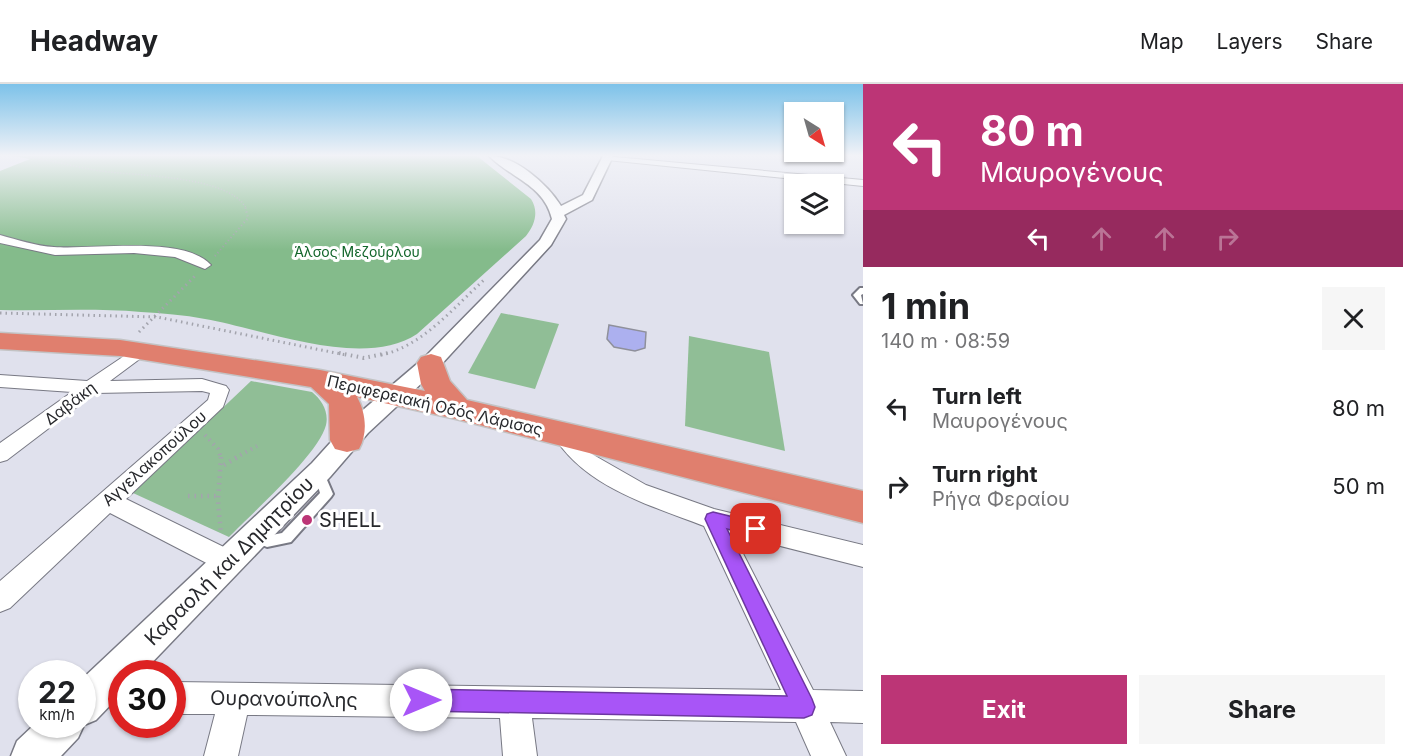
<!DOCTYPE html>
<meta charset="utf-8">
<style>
:root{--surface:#fff;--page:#f6f6f6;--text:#202124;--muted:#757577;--line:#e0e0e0;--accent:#bc3576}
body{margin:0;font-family:Inter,sans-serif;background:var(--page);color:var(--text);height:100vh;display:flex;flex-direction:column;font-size:22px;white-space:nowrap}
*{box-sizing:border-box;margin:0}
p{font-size:20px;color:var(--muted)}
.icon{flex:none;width:33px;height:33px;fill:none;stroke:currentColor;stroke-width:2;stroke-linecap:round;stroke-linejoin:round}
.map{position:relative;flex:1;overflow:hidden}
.details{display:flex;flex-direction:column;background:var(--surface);width:540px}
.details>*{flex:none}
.top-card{background:#bc3576;color:#fff;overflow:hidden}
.needle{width:39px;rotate:143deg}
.buttons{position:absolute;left:784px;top:18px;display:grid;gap:12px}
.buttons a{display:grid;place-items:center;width:60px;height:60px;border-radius:0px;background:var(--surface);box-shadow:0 2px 4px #0004;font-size:30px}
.speed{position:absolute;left:18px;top:576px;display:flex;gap:12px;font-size:30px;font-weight:700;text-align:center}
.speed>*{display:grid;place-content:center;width:78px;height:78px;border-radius:50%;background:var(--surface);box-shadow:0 2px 4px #0004;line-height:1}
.speed small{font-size:15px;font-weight:400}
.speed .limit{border:9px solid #d22;background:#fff;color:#111}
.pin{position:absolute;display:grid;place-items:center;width:51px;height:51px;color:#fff;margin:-26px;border-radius:12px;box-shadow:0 3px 9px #0006}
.me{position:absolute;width:66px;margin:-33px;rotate:90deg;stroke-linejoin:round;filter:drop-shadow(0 0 4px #0008)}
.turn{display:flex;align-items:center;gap:21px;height:126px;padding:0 18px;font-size:27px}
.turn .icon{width:78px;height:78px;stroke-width:2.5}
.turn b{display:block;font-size:42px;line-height:51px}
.lanes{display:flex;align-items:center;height:57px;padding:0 18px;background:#0003;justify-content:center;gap:30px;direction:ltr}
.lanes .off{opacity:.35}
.round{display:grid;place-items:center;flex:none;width:63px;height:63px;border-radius:0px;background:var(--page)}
.headline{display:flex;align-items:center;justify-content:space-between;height:102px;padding:0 18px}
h1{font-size:36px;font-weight:700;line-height:45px}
.cta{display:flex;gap:12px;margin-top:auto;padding:12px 18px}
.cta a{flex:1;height:69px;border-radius:0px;background:var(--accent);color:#fff;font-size:24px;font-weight:700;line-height:69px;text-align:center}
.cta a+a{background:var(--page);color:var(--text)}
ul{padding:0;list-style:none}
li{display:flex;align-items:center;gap:18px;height:78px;padding:0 18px}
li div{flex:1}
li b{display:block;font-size:22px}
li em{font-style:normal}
header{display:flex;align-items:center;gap:36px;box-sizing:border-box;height:84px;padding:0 30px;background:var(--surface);border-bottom:2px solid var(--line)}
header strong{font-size:28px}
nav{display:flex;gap:33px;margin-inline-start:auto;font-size:21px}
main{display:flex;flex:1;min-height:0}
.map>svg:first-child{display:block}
</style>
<header>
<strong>Headway</strong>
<nav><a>Map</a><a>Layers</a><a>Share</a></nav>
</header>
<main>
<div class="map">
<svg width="863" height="672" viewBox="0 0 863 672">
<rect width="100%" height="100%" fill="#e0e1ed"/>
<g fill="#90be96">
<path d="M 501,229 L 559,240 L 535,305 L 468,289 Z"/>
<path d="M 689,252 L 769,268 L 785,367 L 685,342 Z"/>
<path d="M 251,297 L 312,308 C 322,316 329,328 326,341 C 319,370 252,429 229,453 L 133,409 Z"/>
</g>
<path fill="#84bb8b" d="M 14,72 L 477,72 L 531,115 C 539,127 535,141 526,152 L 417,250 C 362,286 264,245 205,235 C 184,231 162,229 141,228 C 95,224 47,227 0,226 L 0,87 L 30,75 Z"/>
<path fill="#acb0ef" stroke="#8f909b" stroke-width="1.5" d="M 609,241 L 646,248 L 645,264 L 635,267 L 614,263 L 607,255 Z"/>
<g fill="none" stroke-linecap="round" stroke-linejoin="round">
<g stroke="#787984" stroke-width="4">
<g id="service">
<path d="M 860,204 L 863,204 L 863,210 L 861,211 L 863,220 L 860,220 L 853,211 Z"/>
<path d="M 323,394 L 327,396 L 333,410 L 331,413 L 291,458 L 267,463 L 262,461 L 260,457 L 262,453 L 282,449 L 320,409 L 317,399 L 319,396 Z"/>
</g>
</g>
<g stroke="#787984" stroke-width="2">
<g id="minor">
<path d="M 604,72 L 863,96 L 863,102 L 607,76 Z"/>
<path d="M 0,151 C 18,156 36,162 54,163 C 93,166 184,151 211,181 L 205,185 L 175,173 L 134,169 L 55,171 L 0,159 Z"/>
<path d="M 139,262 L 147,267 L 145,271 L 110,297 L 202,295 L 226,302 L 229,306 L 223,323 L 126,415 L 238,470 L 242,478 L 238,486 L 229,490 L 220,486 L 110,429 L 10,524 L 0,528 L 0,497 L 208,316 L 210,309 L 202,307 L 95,309 L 7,376 L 0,378 L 0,359 L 72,308 L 0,303 L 0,291 L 87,297 Z"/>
<path d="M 562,342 L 569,344 L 590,369 L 646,401 L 714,425 L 863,461 L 863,483 L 733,450 L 813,606 L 863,607 L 863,639 L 830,638 L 846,672 L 811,672 L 796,638 L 532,634 L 537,672 L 503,672 L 500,634 L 247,631 L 238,672 L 204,672 L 215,630 L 172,630 L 172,598 L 781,606 L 704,442 C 650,421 583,403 552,349 L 555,344 Z"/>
</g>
</g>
<g stroke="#787984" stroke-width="3">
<path id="tertiary" d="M 489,72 C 515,71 548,101 561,122 L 583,111 L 603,72 L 613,72 L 592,116 L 564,131 L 566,135 L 551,161 L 438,284 L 368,349 L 330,393 L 141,590 L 122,590 L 122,609 L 96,636 L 84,641 L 78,654 L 61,672 L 11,672 L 17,657 L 35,640 L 82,640 L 82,595 L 312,379 L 350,337 L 424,274 L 540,156 L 552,135 C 544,101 511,94 489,72 Z"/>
</g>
<g stroke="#c3c3c4" stroke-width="3">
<path id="trunk" d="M 0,249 L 120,256 L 320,286 L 425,307 L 421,300 L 417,279 L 421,273 L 431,270 L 441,273 L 450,297 L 467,316 L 863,407 L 863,439 L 456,335 L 357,313 C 366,329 368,349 359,365 L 347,368 L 335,365 L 330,356 L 329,320 L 311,303 L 120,272 L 0,265 Z"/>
</g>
<path stroke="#a3a4ad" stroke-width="1.5" stroke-dasharray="1 2" stroke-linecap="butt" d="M 23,72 C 49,76 75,83 101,87 C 134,92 228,91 246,124"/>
<path stroke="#a3a4ad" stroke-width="2" stroke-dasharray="1 3" stroke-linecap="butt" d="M 215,172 L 248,134 L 245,122"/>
<g stroke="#a3a4ad" stroke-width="3" stroke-dasharray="1.5 4" stroke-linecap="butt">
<path d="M 0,229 L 157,233 L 346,271"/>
<path d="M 139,248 L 197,190"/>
<path d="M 381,271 C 423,262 453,224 484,196"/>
</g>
<g stroke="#a3a4ad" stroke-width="4" stroke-dasharray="1.5 4.5" stroke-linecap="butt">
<path d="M 339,269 L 364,274 L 388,269"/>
<path d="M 205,351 L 218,365 L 221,374"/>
<path d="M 235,374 L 257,362"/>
</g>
<g stroke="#a3a4ad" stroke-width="4.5" stroke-dasharray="1.5 5" stroke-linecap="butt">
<path d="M 221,373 L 218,417 L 221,450"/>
<path d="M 224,381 L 238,373"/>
<path d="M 188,412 L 218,412"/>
</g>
<use href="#service" fill="#fff" fill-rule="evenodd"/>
<use href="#minor" fill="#fff" fill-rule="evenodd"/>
<use href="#tertiary" fill="#fff" fill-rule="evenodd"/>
<use href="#trunk" fill="#e07f6e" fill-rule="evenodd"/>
</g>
<linearGradient id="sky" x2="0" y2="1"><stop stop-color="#7dc2e9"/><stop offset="0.43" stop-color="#f1f2f7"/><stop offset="1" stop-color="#f1f2f7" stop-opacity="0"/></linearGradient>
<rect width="863" height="166" fill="url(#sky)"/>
<path fill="#a855f7" stroke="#6d37a1" stroke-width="1.5" d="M 713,428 L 762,440 L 764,445 L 762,451 L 756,453 L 727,445 L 812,615 L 815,623 L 812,631 L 804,634 L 421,627 L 413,624 L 410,616 L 413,608 L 421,605 L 787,612 L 705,435 L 707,430 Z"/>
<circle fill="#bc3576" stroke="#fff" stroke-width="2" cx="307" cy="436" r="6"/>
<g text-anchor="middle" stroke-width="6" stroke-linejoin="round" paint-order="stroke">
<g font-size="14" fill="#11652a" stroke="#fff">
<text x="357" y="173">Άλσος Μεζούρλου</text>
</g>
<g font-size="16" fill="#27282c" stroke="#fff">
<text transform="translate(70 319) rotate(-37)" y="6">Δαβάκη</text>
<text transform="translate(435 321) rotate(13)" y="6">Περιφερειακή Οδός Λάρισας</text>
<text transform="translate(154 374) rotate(-42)" y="6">Αγγελακοπούλου</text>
</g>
<g font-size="20" fill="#27282c" stroke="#fff" text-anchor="start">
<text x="319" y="443">SHELL</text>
</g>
<g font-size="20" fill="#27282c" stroke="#fff">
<text transform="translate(229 477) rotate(-45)" y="7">Καραολή και Δημητρίου</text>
<text transform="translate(284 615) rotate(1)" y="7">Ουρανούπολης</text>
</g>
</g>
</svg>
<div class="buttons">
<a><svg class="needle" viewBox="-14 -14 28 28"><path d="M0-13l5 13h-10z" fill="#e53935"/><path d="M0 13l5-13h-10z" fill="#757577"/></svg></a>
<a><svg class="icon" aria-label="layers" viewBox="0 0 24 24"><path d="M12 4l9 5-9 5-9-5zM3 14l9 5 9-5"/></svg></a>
</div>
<div class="speed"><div>22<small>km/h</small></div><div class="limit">30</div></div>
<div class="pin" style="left:756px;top:445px;background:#d93025"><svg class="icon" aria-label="arrive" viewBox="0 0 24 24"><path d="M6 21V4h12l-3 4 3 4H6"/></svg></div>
<svg class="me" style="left:421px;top:616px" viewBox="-20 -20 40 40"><circle r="19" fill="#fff"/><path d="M0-13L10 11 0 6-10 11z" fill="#a855f7"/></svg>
</div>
<section class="details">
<div class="top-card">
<div class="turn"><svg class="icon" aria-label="left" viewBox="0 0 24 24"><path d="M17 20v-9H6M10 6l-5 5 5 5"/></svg><div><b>80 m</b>Μαυρογένους</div></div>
<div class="lanes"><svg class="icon" aria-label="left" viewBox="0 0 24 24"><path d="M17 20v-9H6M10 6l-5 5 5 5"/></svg><svg class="icon off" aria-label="ahead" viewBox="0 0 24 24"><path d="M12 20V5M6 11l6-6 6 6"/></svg><svg class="icon off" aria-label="ahead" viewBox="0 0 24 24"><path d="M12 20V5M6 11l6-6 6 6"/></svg><svg class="icon off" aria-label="right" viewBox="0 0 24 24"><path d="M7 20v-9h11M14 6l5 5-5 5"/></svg></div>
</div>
<div class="headline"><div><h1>1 min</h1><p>140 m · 08:59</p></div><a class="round"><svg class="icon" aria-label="close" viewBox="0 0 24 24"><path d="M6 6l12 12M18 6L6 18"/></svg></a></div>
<ul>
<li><svg class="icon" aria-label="left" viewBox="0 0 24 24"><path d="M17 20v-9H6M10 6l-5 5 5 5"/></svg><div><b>Turn left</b><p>Μαυρογένους</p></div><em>80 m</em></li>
<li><svg class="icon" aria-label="right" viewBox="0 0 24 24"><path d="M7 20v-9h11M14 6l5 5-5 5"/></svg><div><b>Turn right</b><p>Ρήγα Φεραίου</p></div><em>50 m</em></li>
</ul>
<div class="cta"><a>Exit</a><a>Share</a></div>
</section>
</main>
